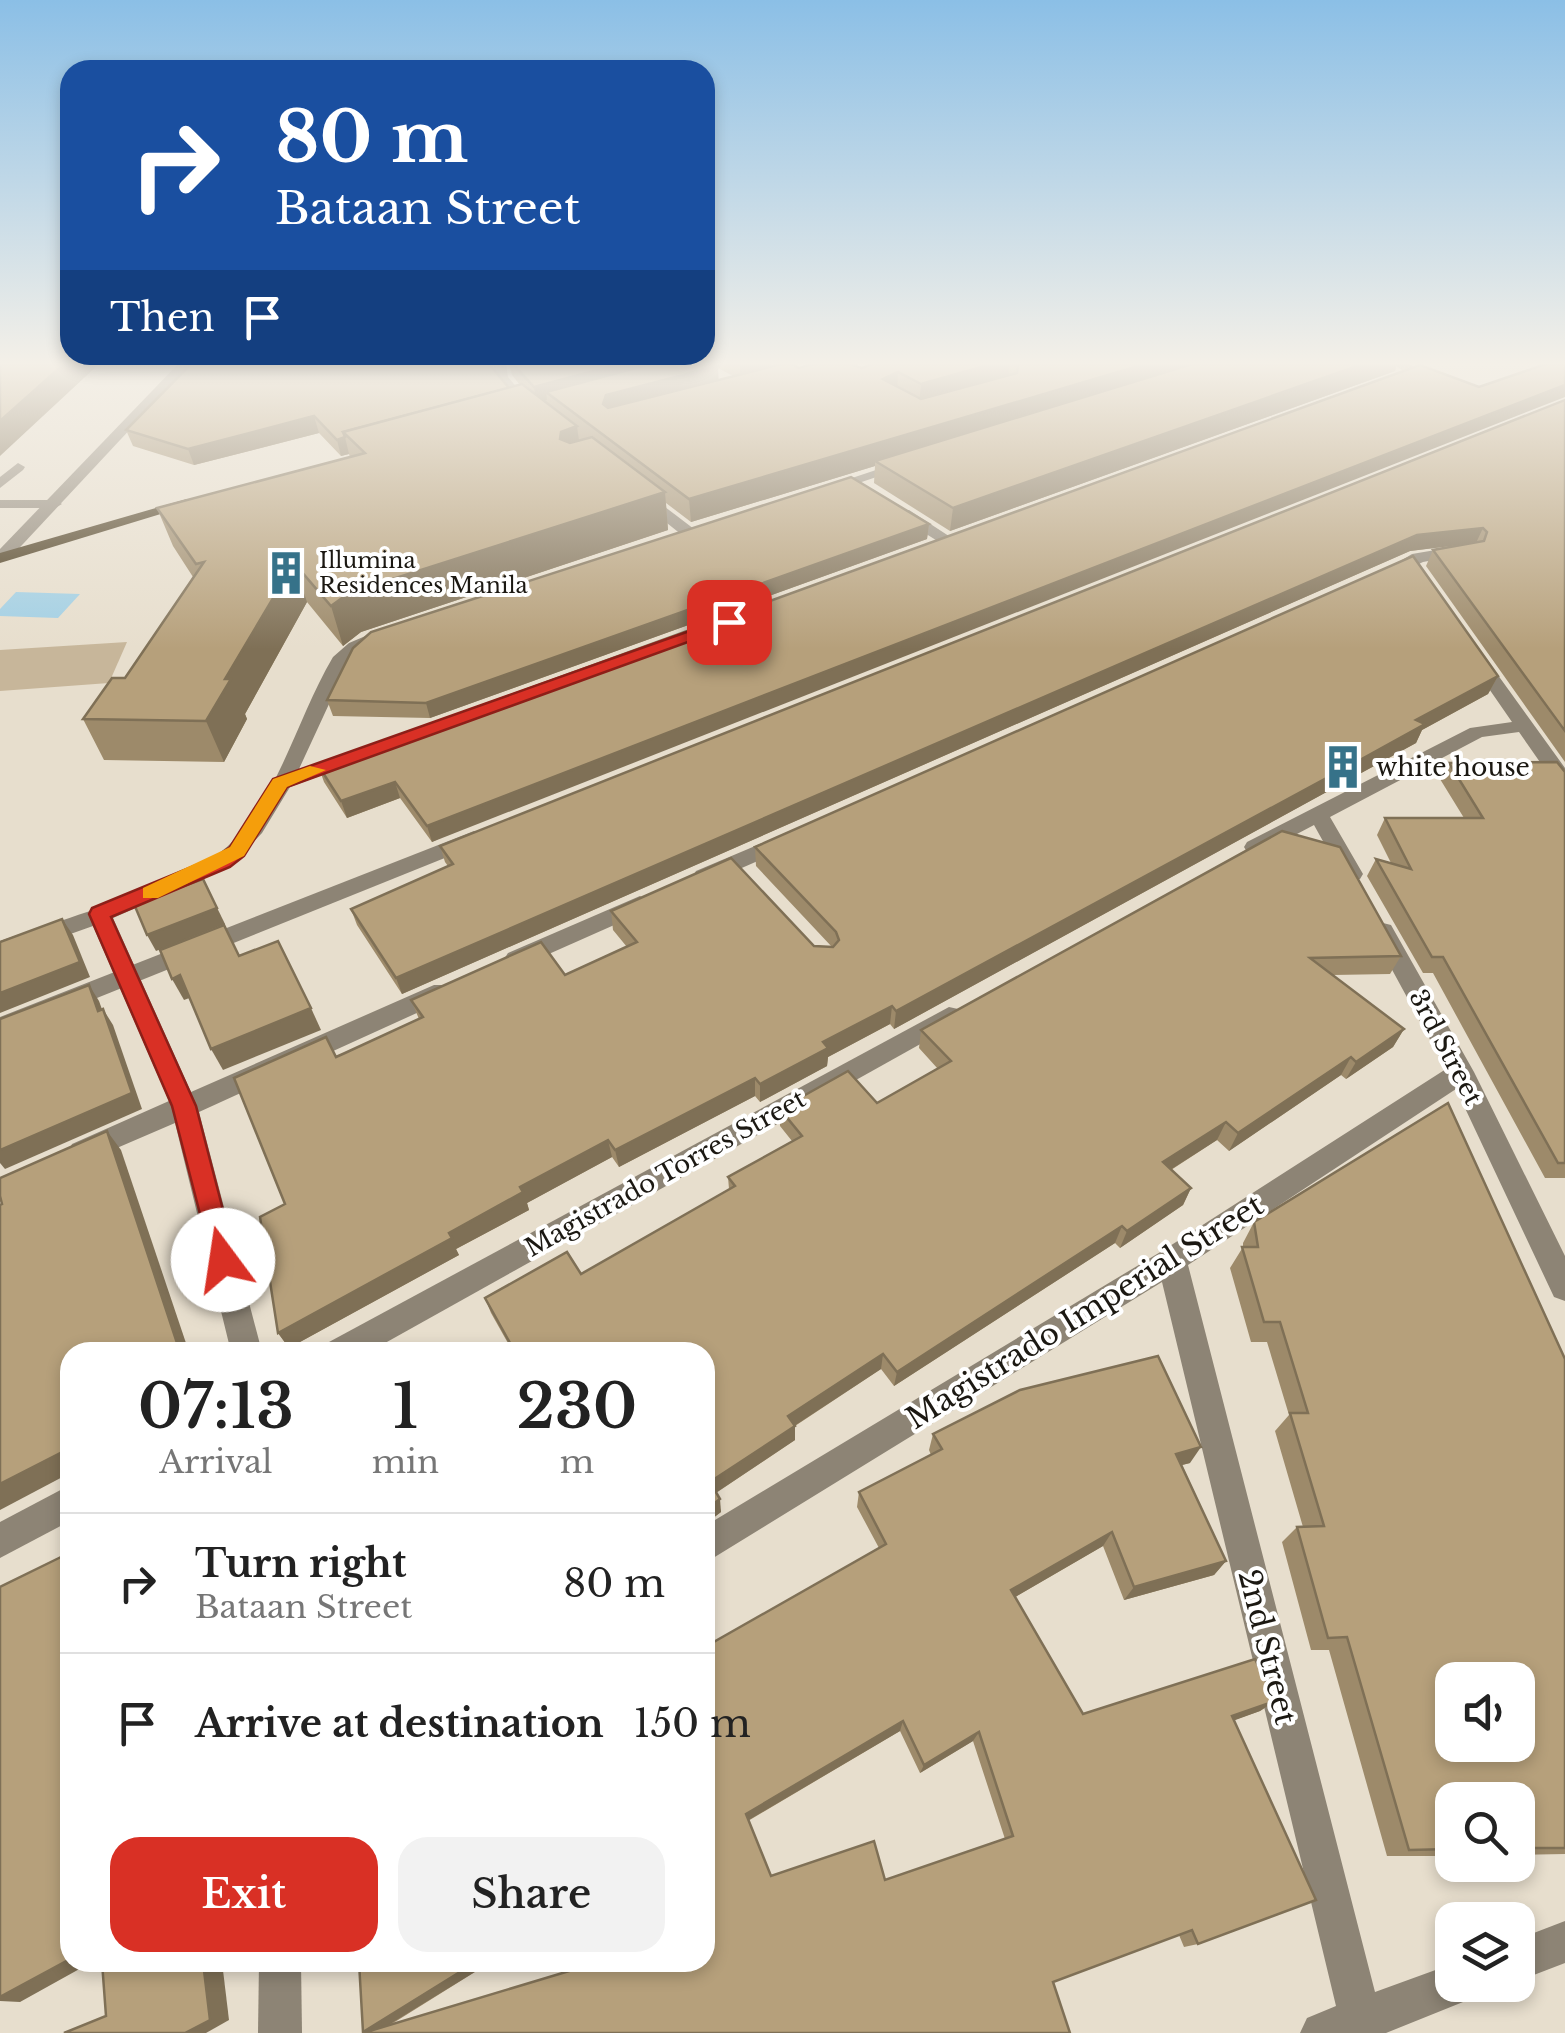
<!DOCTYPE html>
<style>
:root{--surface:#fff;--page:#f2f2f2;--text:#222;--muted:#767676;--line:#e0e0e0;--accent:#d93025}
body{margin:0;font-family:"Libre Baskerville",serif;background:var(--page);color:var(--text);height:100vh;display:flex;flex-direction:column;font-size:38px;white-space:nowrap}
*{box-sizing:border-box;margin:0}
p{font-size:32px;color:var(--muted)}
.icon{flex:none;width:55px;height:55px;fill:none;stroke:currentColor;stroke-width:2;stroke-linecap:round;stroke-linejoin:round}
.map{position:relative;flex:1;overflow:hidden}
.drawer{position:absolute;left:60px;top:1342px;width:655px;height:630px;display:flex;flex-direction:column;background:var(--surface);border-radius:30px;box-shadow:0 5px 15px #0003}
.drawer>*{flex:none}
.banner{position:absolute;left:60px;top:60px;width:655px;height:305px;border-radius:30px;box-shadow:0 5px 15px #0003;background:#1a4fa0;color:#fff;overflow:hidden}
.fabs{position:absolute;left:1435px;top:1662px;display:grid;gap:20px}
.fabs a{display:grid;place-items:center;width:100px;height:100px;border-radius:20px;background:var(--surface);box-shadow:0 5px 15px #0003;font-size:50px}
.pin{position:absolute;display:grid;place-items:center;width:85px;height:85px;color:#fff;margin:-42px;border-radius:20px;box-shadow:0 5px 15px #0006}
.me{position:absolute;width:110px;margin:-55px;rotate:346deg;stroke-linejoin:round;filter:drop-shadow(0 0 8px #0008)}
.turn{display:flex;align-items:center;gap:35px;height:210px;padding:0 50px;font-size:45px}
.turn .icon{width:130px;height:130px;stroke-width:2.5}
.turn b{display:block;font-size:70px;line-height:85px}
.then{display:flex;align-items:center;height:95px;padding:0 50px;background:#0003;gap:20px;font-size:38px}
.eta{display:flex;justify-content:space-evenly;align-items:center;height:170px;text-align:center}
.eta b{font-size:60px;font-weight:600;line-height:70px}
.button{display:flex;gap:20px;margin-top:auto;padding:20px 50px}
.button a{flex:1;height:115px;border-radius:30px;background:var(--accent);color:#fff;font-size:40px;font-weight:600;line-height:115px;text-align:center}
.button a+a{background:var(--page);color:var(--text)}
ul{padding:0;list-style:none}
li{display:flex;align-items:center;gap:30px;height:140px;padding:0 50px;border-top:2px solid var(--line)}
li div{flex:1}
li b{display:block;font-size:38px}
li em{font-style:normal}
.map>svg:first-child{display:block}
</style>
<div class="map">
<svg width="1565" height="2033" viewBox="0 0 1565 2033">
<rect width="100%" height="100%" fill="#e7decd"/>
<path fill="#c7b69a" d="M 127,642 L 109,683 L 0,691 L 0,650 Z"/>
<path fill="#a1cfe4" d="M 16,592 L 80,594 L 58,618 L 0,616 L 0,609 Z"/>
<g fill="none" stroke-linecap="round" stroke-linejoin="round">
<g fill="#8d8475" fill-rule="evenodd">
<path d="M 18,463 L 25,467 L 23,470 L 0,488 L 0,477 Z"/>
<path d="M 0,500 L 55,500 L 62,504 L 55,508 L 0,508 Z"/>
</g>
<path fill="#8d8475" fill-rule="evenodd" d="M 474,831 L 482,833 L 485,838 L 482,843 L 0,1037 L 0,1017 Z"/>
<g fill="#8d8475" fill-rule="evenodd">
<path d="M 178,364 L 191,364 L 9,559 L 0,559 L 0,549 Z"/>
<path d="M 494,364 L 506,364 L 508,377 L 529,402 L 529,408 L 519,408 L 494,378 Z"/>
<path d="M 1392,364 L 1409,364 L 1423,372 L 1411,375 Z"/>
<path d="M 900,462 L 912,465 L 829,493 L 816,490 Z"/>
<path d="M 638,494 L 648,494 L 694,529 L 694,535 L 682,535 L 638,500 Z"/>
<path d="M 897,510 L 909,510 L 958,542 L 944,545 L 897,516 Z"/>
<path d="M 1465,545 L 1473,550 L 1471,553 L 1423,562 L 1385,580 L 1377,575 L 1412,554 Z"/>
<path d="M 382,629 L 388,630 L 388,638 L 361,651 L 348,663 L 299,769 L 350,752 L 357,754 L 357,762 L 290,787 L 262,833 L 231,866 L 113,918 L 191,1092 L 434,985 L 452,985 L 455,991 L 452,997 L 199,1112 L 262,1352 L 231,1352 L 175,1123 L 82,1163 L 72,1160 L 68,1152 L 72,1144 L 169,1101 L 93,926 L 0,959 L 0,941 C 55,922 193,882 231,843 C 281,792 297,718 333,657 L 349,643 Z"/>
<path d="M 1476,651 L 1482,653 L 1565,768 L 1565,789 L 1558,788 L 1519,732 L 1482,737 L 1330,817 L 1363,874 L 1360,879 L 1344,879 L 1314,825 L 1263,852 L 1247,852 L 1244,847 L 1247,842 L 1470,728 L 1512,722 L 1467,657 Z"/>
<path d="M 786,833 L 797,840 L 794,845 L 712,881 L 704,884 L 693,876 L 696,871 Z"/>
<path d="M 640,896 L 651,904 L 648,910 L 524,965 L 516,968 L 504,959 L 508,953 Z"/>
<path d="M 1383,923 L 1391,925 L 1474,1072 L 1565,1256 L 1565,1301 L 1554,1297 L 1456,1089 L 1188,1265 L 1375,1992 L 1452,1964 L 1452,1985 L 1474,1985 L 1468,2000 L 1386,2033 L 1300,2033 L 1307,2018 L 1336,2006 L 1162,1282 L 705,1563 L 705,1526 L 1162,1251 L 1446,1069 L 1371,931 Z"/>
<path d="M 949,1007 L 958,1009 L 961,1016 L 958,1023 L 369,1352 L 325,1352 L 329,1342 Z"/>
<path d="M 70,1485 L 70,1521 L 0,1558 L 0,1522 Z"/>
<path d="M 1565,1921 L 1565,1963 L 1518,1981 L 1518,1939 Z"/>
<path d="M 259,1962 L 301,1962 L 302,2033 L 258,2033 Z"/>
</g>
<path fill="#4b3c1f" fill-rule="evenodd" d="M 187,499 L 200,502 L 0,563 L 0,553 Z"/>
</g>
<g fill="#9d8a6a" fill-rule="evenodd">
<path d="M 191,364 L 494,364 L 493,370 L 509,388 L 520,385 L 512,375 L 509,364 L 771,364 L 771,367 L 799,368 L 862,368 L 867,366 L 867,364 L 1397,364 L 1395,371 L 950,531 L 874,483 L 875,466 L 691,522 L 666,503 L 668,530 L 361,632 L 343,646 L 307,602 L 245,714 L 247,719 L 224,762 L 104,760 L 83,719 L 125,678 L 193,577 L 173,546 L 157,508 L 350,457 L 349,454 L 341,456 L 319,433 L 194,465 L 133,446 L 126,430 ZM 718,368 L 733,376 L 718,380 Z"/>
<path d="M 1420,365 L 432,842 L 400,798 L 347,818 L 324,782 L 318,765 Z"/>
<path d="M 1565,400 L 1565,762 L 1426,566 L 1433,550 L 1465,544 L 1410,551 L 402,994 L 357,925 L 351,909 L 448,866 L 445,862 L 440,846 Z"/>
<path d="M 929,524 L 927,539 L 430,718 L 333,716 L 327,700 Z"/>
<path d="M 1498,676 L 1488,694 L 1422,730 L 1416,743 L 894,1029 L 890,1024 L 828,1057 L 827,1066 L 760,1102 L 755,1096 L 619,1167 L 612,1157 L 527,1203 L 529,1210 L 456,1249 L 459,1255 L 289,1348 L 278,1333 L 285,1204 L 336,1057 L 419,1019 L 411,1000 L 565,975 L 627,947 L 613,930 L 611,911 L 814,946 L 832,947 L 756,866 L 755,847 Z"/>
<path d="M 1449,763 L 1565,772 L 1565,1178 L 1545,1178 L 1433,973 L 1423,973 L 1367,876 L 1376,859 L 1391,863 L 1377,835 L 1385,818 L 1464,818 L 1440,779 Z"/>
<path d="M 1282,831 L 1401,956 L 1390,974 L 1333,975 L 1404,1029 L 1393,1047 L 1346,1079 L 1341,1075 L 1229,1151 L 1217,1140 L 1171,1170 L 1191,1188 L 1183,1205 L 1120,1248 L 1115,1243 L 894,1386 L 881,1369 L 795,1426 L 795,1440 L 716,1493 L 721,1512 L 705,1524 L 705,1352 L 513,1352 L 491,1313 L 485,1298 L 581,1274 L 729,1189 L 728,1177 L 792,1141 L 780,1126 L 780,1109 L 877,1103 L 938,1069 L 919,1048 L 921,1030 Z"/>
<path d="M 1254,1222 L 1565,1359 L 1565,1854 L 1518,1855 L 1518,1800 L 1452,1800 L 1452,1856 L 1387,1856 L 1329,1650 L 1311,1650 L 1282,1542 L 1297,1527 L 1303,1527 L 1275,1431 L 1289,1415 L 1267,1342 L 1251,1342 L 1230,1268 L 1243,1247 L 1243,1243 Z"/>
<path d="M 933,1434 L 1190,1463 L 1182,1465 L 1226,1561 L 1214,1575 L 1124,1600 L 1103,1546 L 1015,1597 L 1083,1714 L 1275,1701 L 1260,1711 L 1234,1720 L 1198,1944 L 1184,1947 L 1179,1935 L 1053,1982 L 363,2033 L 359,1962 L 491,1962 L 390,2025 L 705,1962 L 705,1647 L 879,1548 L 857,1507 L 859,1492 L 931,1455 L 929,1450 ZM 900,1731 L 920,1773 L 973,1741 L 1005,1839 L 885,1880 L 771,1876 L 748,1821 Z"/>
</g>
<g fill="#7f7056">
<path d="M 64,364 L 99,364 L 0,456 L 0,421 Z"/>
<path d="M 620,364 L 679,364 L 546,392 L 547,400 L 536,403 L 534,387 Z"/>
<path d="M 745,364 L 771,364 L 771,372 L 740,381 L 740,365 Z"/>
<path d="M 992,364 L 1010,364 L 1008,379 L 919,405 L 921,384 Z"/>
<path d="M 1145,364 L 1208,364 L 875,461 L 875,466 L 691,522 L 689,499 Z"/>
<path d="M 1363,364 L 1397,364 L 1395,371 L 950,531 L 953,508 Z"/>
<path d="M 718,366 L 719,387 L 608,416 L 603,404 L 606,395 Z"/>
<path d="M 898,372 L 897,393 L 883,379 Z"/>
<path d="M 1565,385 L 1565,397 L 432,842 L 427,826 Z"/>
<path d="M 314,416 L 319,433 L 194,465 L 188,449 Z"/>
<path d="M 577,426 L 582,463 L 560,439 L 561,432 Z"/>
<path d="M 345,437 L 349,454 L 341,456 L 337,440 Z"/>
<path d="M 665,492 L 668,530 L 361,632 L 343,646 L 331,606 L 349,593 Z"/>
<path d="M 929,524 L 927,539 L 430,718 L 426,703 Z"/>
<path d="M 1483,528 L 1476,543 L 1410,551 L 402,994 L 396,978 L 1417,535 Z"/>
<path d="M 294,563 L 307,602 L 245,714 L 247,719 L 224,762 L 206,721 L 225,679 Z"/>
<path d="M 1498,676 L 1488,694 L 1422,730 L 1416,743 L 894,1029 L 896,1011 L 1416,720 Z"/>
<path d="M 395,782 L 400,798 L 347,818 L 341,801 Z"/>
<path d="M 203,879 L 225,924 L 156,951 L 147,935 Z"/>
<path d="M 62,919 L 73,935 L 90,977 L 0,1013 L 0,993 Z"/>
<path d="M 180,975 L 192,997 L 184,1000 L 172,979 Z"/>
<path d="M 89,985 L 99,1001 L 108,1026 L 98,1011 Z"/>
<path d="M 892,1006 L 890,1024 L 828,1057 L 827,1066 L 760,1102 L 760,1084 L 823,1042 Z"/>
<path d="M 311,1008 L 321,1030 L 223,1070 L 211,1049 Z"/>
<path d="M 103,1009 L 113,1025 L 142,1109 L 5,1169 L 0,1163 L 0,1150 Z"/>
<path d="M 1404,1029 L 1393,1047 L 1346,1079 L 1356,1062 Z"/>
<path d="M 1351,1057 L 1341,1075 L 1229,1151 L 1238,1133 Z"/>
<path d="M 755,1078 L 755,1096 L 619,1167 L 615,1150 Z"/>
<path d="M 1226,1122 L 1217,1140 L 1156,1179 L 1163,1162 Z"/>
<path d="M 107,1131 L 121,1150 L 189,1352 L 180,1352 Z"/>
<path d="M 608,1140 L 612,1157 L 527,1203 L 529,1210 L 456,1249 L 459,1255 L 289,1348 L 278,1333 L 449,1233 L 520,1187 Z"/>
<path d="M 1191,1188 L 1183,1205 L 1120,1248 L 1127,1231 Z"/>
<path d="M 1122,1226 L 1115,1243 L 894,1386 L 897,1372 Z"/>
<path d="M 883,1354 L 881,1369 L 788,1430 L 788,1416 Z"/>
<path d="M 795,1426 L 795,1440 L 711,1496 L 710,1482 Z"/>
<path d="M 1201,1447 L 1190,1463 L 1166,1469 L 1176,1454 Z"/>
<path d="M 70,1448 L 70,1473 L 0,1510 L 0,1484 Z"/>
<path d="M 720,1499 L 721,1512 L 705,1524 L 705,1510 Z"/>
<path d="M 1112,1532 L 1103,1546 L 1005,1603 L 1011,1590 Z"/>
<path d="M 61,1557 L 70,1563 L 70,1579 L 64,1575 Z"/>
<path d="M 1226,1561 L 1214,1575 L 1124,1600 L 1134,1587 Z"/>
<path d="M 1275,1701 L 1260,1711 L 1219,1726 L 1232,1716 Z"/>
<path d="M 903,1721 L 900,1731 L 747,1821 L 746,1814 Z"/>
<path d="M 979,1732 L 973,1741 L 920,1773 L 924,1765 Z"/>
<path d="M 70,1959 L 70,1962 L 92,1962 L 20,2002 L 0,2001 L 0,1997 Z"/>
<path d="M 184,1962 L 222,1962 L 229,2020 L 206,2033 L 185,2033 Z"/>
<path d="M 476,1962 L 491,1962 L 377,2032 L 363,2032 Z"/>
</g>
<g fill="#b6a07b" stroke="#7f7056" stroke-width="2.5" fill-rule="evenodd">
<path d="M 0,364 L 64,364 L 0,421 Z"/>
<path d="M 191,364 L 489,364 L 509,388 L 343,432 L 345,437 L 337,440 L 314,416 L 188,449 L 126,430 Z"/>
<path d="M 513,364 L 620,364 L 534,387 Z"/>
<path d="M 651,364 L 715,364 L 718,366 L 606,395 L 603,404 L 608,408 L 782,364 L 792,364 L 799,368 L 813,364 L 850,364 L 862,368 L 872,364 L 992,364 L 921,384 L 898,372 L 883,379 L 921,399 L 1017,373 L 1018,364 L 1145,364 L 689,499 L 546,392 Z"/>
<path d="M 1192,364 L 1363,364 L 953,508 L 875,461 Z"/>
<path d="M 1546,364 L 1565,364 L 1565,385 L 427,826 L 395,782 L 341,801 L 318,765 L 1420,365 L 1479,387 Z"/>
<path d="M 522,384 L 577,426 L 561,432 L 560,439 L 570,443 L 592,437 L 665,492 L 349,593 L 331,606 L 294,563 L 225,679 L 231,679 L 206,721 L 83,719 L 112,678 L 125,678 L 204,562 L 196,564 L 157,508 L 365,453 L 343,432 Z"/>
<path d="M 1565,400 L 1565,731 L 1433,550 L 1484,541 L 1487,532 L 1483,528 L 1417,535 L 396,978 L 351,909 L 453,864 L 440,846 Z"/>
<path d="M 851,477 L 929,524 L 426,703 L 327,700 L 353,648 L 371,632 Z"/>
<path d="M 1413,556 L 1498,676 L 1416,720 L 1425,724 L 1358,761 L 896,1011 L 892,1006 L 823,1042 L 828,1048 L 760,1084 L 755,1078 L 615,1150 L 608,1140 L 520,1187 L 523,1192 L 449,1233 L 452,1238 L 278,1333 L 260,1217 L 285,1204 L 234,1078 L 326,1037 L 336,1057 L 345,1053 L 423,1017 L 411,1000 L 541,942 L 565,975 L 637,942 L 611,911 L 731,858 L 814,946 L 833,947 L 839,940 L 836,932 L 755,847 Z"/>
<path d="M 1557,762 L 1565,772 L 1565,1163 L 1558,1163 L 1443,957 L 1432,957 L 1376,859 L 1411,869 L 1385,818 L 1483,818 L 1449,763 Z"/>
<path d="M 1282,831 L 1340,847 L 1401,956 L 1310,958 L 1404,1029 L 1356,1062 L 1351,1057 L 1238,1133 L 1226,1122 L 1163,1162 L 1191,1188 L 1127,1231 L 1122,1226 L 897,1372 L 883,1354 L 788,1416 L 795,1426 L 710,1482 L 720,1499 L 705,1510 L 705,1352 L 515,1352 L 485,1298 L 567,1252 L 581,1274 L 735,1186 L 728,1177 L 802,1136 L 780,1109 L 848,1071 L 877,1103 L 951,1061 L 921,1030 Z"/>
<path d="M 203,879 L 217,908 L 147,935 L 134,904 Z"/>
<path d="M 62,919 L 80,962 L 0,993 L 0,942 Z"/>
<path d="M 224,925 L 239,956 L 278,941 L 311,1008 L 211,1049 L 180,975 L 172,979 L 160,950 Z"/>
<path d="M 89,985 L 98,1011 L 103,1009 L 132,1093 L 0,1150 L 0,1019 Z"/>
<path d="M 1448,1103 L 1565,1359 L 1565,1848 L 1518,1848 L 1518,1800 L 1452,1800 L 1452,1849 L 1409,1850 L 1347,1637 L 1328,1638 L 1297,1527 L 1324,1526 L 1290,1413 L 1308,1413 L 1280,1322 L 1264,1322 L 1242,1247 L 1258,1247 L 1254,1222 ZM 1452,1680 L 1518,1680 L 1518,1745 L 1452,1745 Z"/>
<path d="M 107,1131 L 180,1352 L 70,1352 L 70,1448 L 0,1484 L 0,1205 L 2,1204 L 0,1196 L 0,1178 Z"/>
<path d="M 1158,1356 L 1201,1447 L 1176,1454 L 1226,1561 L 1134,1587 L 1112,1532 L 1011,1590 L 1083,1714 L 1255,1659 L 1275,1701 L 1232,1716 L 1316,1900 L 1198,1944 L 1192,1930 L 1053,1982 L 1070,2033 L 363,2033 L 599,1962 L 705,1962 L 705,1647 L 886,1544 L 859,1492 L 942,1449 L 933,1434 L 1020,1390 ZM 903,1721 L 924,1765 L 979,1732 L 1013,1836 L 885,1880 L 874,1841 L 771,1876 L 746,1814 Z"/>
<path d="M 61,1557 L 64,1575 L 70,1572 L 70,1959 L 0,1997 L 0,1587 Z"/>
<path d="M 102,1962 L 184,1962 L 184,1966 L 191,1962 L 203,1962 L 210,2020 L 185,2033 L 64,2033 L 106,2016 Z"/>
<path d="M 359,1962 L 476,1962 L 363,2032 Z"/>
</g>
<linearGradient id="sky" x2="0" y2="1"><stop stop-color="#8bbfe6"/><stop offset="0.56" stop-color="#f4f0e8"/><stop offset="1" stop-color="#f4f0e8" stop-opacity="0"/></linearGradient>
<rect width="1565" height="649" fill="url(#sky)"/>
<path fill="#d93025" stroke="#8d1f18" stroke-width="2.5" d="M 729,617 L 737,622 L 735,625 L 287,787 L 244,856 L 230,867 L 111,917 L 196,1106 L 236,1260 L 232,1268 L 223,1272 L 214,1268 L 172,1106 L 89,914 L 92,908 L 216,857 L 230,847 L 273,779 Z"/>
<path fill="#f59e0b" d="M 310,766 L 326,770 L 287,787 L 244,856 L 158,898 L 143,898 L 143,888 L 230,847 L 273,779 Z"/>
<defs>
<g id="building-bare" transform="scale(3.45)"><path d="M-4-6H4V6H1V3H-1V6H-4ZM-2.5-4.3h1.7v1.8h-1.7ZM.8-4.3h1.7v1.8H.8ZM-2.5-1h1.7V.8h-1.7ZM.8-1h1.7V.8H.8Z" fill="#367289" stroke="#fff" stroke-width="2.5" paint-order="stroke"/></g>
</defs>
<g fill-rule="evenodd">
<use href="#building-bare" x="286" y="573"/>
<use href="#building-bare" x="1343" y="767"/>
</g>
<g text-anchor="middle" stroke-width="8" stroke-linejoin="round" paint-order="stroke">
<g font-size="22" fill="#1b1812" stroke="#fff" text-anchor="start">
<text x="319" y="568">Illumina<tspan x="319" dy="25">Residences Manila</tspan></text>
</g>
<g font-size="25" fill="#1b1812" stroke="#fff" text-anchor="start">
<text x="1376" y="776">white house</text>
</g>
<g font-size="25" fill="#1b1812" stroke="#fff">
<text transform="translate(1446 1047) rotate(62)" y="9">3rd Street</text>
<text transform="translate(665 1173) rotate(-29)" y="9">Magistrado Torres Street</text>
</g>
<g font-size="30" fill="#1b1812" stroke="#fff">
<text transform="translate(1085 1312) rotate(-32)" y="10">Magistrado Imperial Street</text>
<text transform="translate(1267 1647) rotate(76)" y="10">2nd Street</text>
</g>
</g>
</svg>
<div class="fabs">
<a><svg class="icon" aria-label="sound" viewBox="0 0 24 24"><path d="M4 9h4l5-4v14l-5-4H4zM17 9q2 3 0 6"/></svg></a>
<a><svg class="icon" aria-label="search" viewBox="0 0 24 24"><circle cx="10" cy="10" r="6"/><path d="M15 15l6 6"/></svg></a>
<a><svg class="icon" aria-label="layers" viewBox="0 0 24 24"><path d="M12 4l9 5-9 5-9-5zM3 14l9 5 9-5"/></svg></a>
</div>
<div class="pin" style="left:729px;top:622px;background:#d93025"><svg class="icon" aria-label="arrive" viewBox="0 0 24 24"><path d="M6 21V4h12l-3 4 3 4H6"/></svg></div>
<svg class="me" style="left:223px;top:1260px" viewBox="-20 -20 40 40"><circle r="19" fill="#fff"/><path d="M0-13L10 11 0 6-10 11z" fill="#d93025"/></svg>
<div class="banner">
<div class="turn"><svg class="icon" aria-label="right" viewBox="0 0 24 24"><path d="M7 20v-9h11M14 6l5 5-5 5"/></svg><div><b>80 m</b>Bataan Street</div></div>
<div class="then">Then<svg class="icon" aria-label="arrive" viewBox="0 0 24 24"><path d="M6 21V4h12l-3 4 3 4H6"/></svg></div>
</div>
<section class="drawer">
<div class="eta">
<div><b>07:13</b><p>Arrival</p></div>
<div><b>1</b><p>min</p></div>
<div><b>230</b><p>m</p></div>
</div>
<ul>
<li><svg class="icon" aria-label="right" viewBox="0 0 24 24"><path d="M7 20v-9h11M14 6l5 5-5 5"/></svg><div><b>Turn right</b><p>Bataan Street</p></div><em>80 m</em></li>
<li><svg class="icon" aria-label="arrive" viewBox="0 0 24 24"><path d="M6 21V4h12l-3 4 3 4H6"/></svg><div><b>Arrive at destination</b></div><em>150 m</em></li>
</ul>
<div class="button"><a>Exit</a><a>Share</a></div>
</section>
</div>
